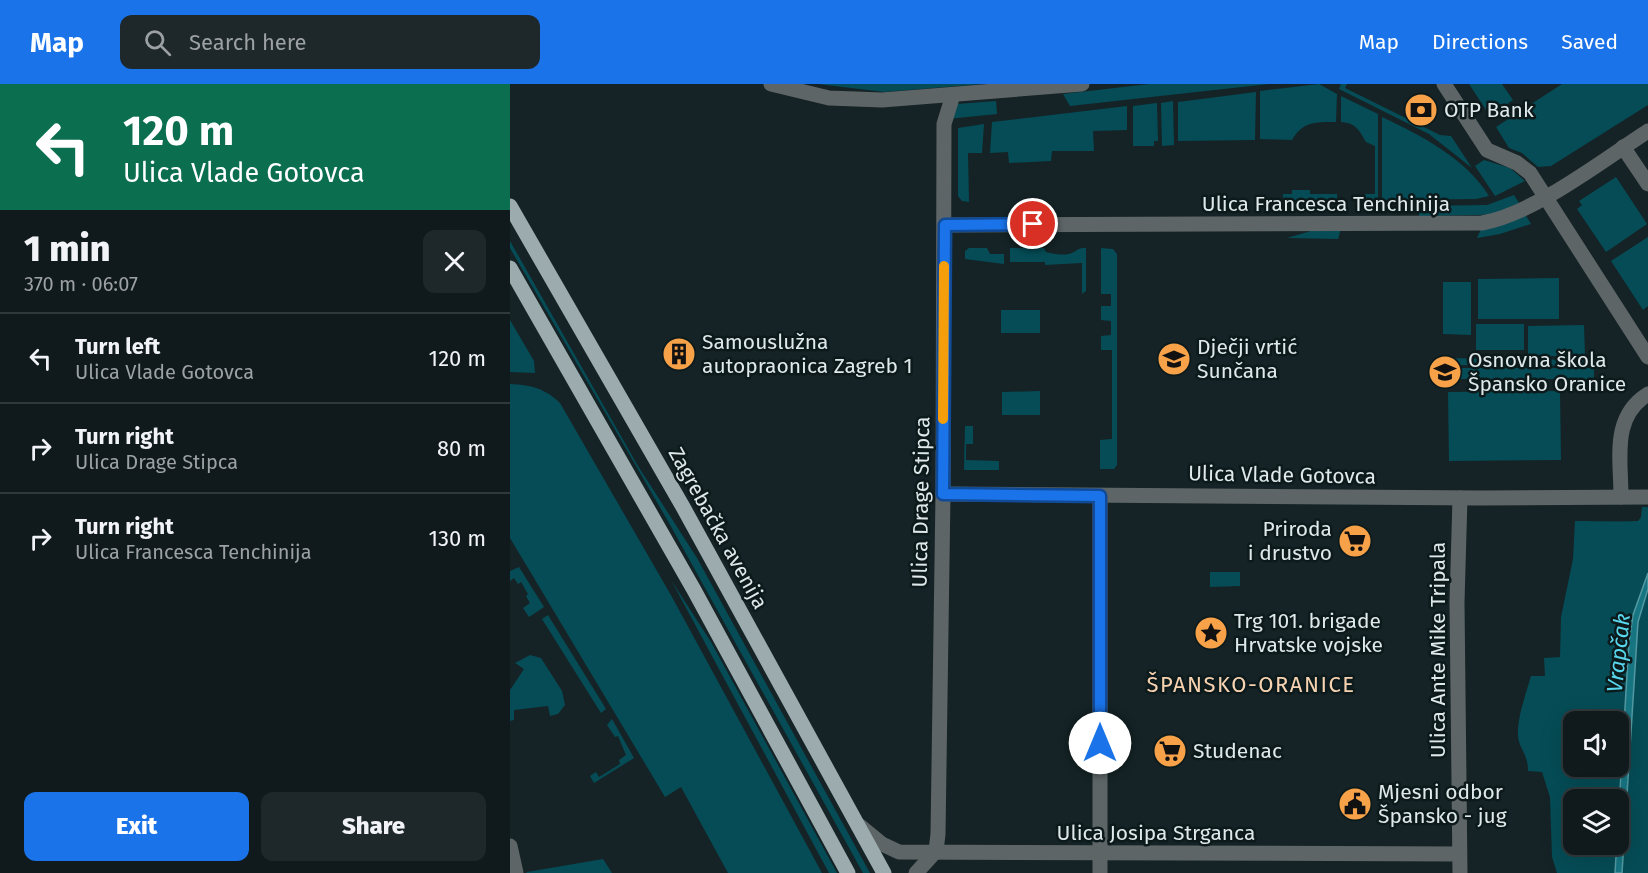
<!DOCTYPE html>
<meta charset="utf-8">
<style>
:root{--surface:#101a1c;--page:#1e2729;--text:#f1f3f6;--muted:#9ca1a3;--line:#30383b;--accent:#1a73e8}
body{margin:0;font-family:"Fira Sans",sans-serif;background:var(--page);color:var(--text);height:100vh;display:flex;flex-direction:column;font-size:22px;white-space:nowrap}
*{box-sizing:border-box;margin:0}
p{font-size:20px;color:var(--muted)}
.icon{flex:none;width:33px;height:33px;fill:none;stroke:currentColor;stroke-width:2;stroke-linecap:round;stroke-linejoin:round}
.map{position:relative;flex:1;overflow:hidden}
.panel{display:flex;flex-direction:column;background:var(--surface);width:510px}
.panel>*{flex:none}
.banner{background:#0b6e4f;color:#fff;overflow:hidden}
.controls{position:absolute;left:1053px;top:627px;display:grid;gap:12px}
.controls a{display:grid;place-items:center;width:66px;height:66px;border-radius:12px;background:var(--surface);box-shadow:0 6px 24px #0002,0 0 0 2px var(--line);font-size:30px}
.pin{position:absolute;display:grid;place-items:center;width:51px;height:51px;color:#fff;margin:-26px;border:3px solid #fff;border-radius:50%;box-shadow:0 2px 6px #0007}
.me{position:absolute;width:66px;margin:-33px;rotate:0deg;stroke-linejoin:round;filter:drop-shadow(0 0 4px #0008)}
.turn{display:flex;align-items:center;gap:21px;height:126px;padding:0 24px;font-size:27px}
.turn .icon{width:78px;height:78px;stroke-width:2.5}
.turn b{display:block;font-size:42px;line-height:51px}
.round{display:grid;place-items:center;flex:none;width:63px;height:63px;border-radius:12px;background:var(--page)}
.head{display:flex;align-items:center;justify-content:space-between;height:102px;padding:0 24px}
h1{font-size:36px;font-weight:800;line-height:45px}
.button{display:flex;gap:12px;margin-top:auto;padding:12px 24px}
.button a{flex:1;height:69px;border-radius:12px;background:var(--accent);color:#fff;font-size:24px;font-weight:800;line-height:69px;text-align:center}
.button a+a{background:var(--page);color:var(--text)}
ul{padding:0;list-style:none}
li{display:flex;align-items:center;gap:18px;height:90px;padding:0 24px;border-top:2px solid var(--line)}
li div{flex:1}
li b{display:block;font-size:22px}
li em{font-style:normal}
header{display:flex;align-items:center;gap:36px;box-sizing:border-box;height:84px;padding:0 30px;background:var(--accent);color:#fff}
header strong{font-size:28px}
nav{display:flex;gap:33px;margin-inline-start:auto;font-size:21px}
.search{width:420px;height:54px;background:var(--page);display:flex;align-items:center;gap:15px;box-sizing:border-box;padding:0 21px;border-radius:12px;color:var(--muted);font-size:22px}
main{display:flex;flex:1;min-height:0}
.map>svg:first-child{display:block}
</style>
<header>
<strong>Map</strong>
<div class="search"><svg class="icon" aria-label="search" viewBox="0 0 24 24"><circle cx="10" cy="10" r="6"/><path d="M15 15l6 6"/></svg>Search here</div>
<nav><a>Map</a><a>Directions</a><a>Saved</a></nav>
</header>
<main>
<section class="panel">
<div class="banner">
<div class="turn"><svg class="icon" aria-label="left" viewBox="0 0 24 24"><path d="M17 20v-9H6M10 6l-5 5 5 5"/></svg><div><b>120 m</b>Ulica Vlade Gotovca</div></div>
</div>
<div class="head"><div><h1>1 min</h1><p>370 m · 06:07</p></div><a class="round"><svg class="icon" aria-label="close" viewBox="0 0 24 24"><path d="M6 6l12 12M18 6L6 18"/></svg></a></div>
<ul>
<li><svg class="icon" aria-label="left" viewBox="0 0 24 24"><path d="M17 20v-9H6M10 6l-5 5 5 5"/></svg><div><b>Turn left</b><p>Ulica Vlade Gotovca</p></div><em>120 m</em></li>
<li><svg class="icon" aria-label="right" viewBox="0 0 24 24"><path d="M7 20v-9h11M14 6l5 5-5 5"/></svg><div><b>Turn right</b><p>Ulica Drage Stipca</p></div><em>80 m</em></li>
<li><svg class="icon" aria-label="right" viewBox="0 0 24 24"><path d="M7 20v-9h11M14 6l5 5-5 5"/></svg><div><b>Turn right</b><p>Ulica Francesca Tenchinija</p></div><em>130 m</em></li>
</ul>
<div class="button"><a>Exit</a><a>Share</a></div>
</section>
<div class="map">
<svg width="1138" height="789" viewBox="0 0 1138 789">
<rect width="100%" height="100%" fill="#152326"/>
<g fill="#054c56" fill-rule="evenodd">
<path d="M 308,0 L 473,0 L 374,8 Z"/>
<path d="M 639,0 L 759,0 L 560,22 L 553,10 Z"/>
<path d="M 809,0 L 827,10 L 826,38 C 806,38 793,37 782,56 L 750,55 L 750,7 Z"/>
<path d="M 831,0 L 837,0 L 835,4 L 930,51 L 941,52 L 962,84 L 919,50 L 829,5 Z"/>
<path d="M 959,0 L 992,0 L 1003,16 L 980,32 Z"/>
<path d="M 1052,0 L 1138,0 L 1138,21 L 1041,82 L 1028,83 L 1012,69 L 999,64 L 986,43 Z"/>
<path d="M 746,8 L 745,56 L 668,57 L 668,18 Z"/>
<path d="M 831,12 L 868,30 L 868,116 L 855,116 L 855,110 L 865,110 L 865,62 L 856,58 C 849,46 846,39 831,38 Z"/>
<path d="M 486,17 L 487,30 L 438,35 L 447,20 Z"/>
<path d="M 663,17 L 664,61 L 652,62 L 651,19 Z"/>
<path d="M 647,19 L 648,57 L 644,57 L 644,62 L 623,62 L 623,22 Z"/>
<path d="M 617,22 L 617,46 L 583,47 L 584,67 L 542,67 L 541,77 L 499,79 L 498,68 L 480,69 L 482,38 Z"/>
<path d="M 872,33 C 912,52 955,74 979,112 L 966,115 L 872,116 Z"/>
<path d="M 474,40 L 472,69 L 458,69 L 459,118 L 452,117 L 448,112 L 448,44 Z"/>
<path d="M 974,76 L 1000,84 L 1015,97 L 985,112 L 965,82 Z"/>
<path d="M 1106,93 L 1137,140 L 1096,168 L 1067,125 L 1072,121 L 1069,117 Z"/>
<path d="M 782,106 L 800,106 L 800,110 L 827,110 L 827,116 L 773,116 L 773,110 L 782,110 Z"/>
<path d="M 1004,111 L 1009,119 L 987,129 L 970,131 L 909,132 L 909,122 L 977,121 Z"/>
<path d="M 1015,130 L 1021,140 L 990,150 L 967,154 L 971,145 Z"/>
<path d="M 831,145 L 828,155 L 777,154 L 801,147 Z"/>
<path d="M 1138,153 L 1138,222 L 1133,226 L 1101,177 Z"/>
<path d="M 0,157 L 128,382 L 187,474 L 360,789 L 353,789 L 159,439 L 0,164 Z"/>
<path d="M 459,164 L 477,164 L 480,170 L 494,170 L 494,180 L 455,175 L 455,167 Z"/>
<path d="M 500,164 L 534,164 L 536,168 C 542,170 555,172 562,169 C 568,166 568,164 576,164 L 576,207 L 572,210 L 572,179 L 535,181 L 535,178 L 500,178 Z"/>
<path d="M 591,164 L 603,165 L 607,170 L 607,381 L 604,385 L 590,385 L 590,356 L 602,355 L 602,266 L 591,266 L 591,252 L 601,251 L 601,237 L 591,236 L 591,222 L 601,222 L 601,210 L 591,210 Z"/>
<path d="M 1049,194 L 1049,235 L 968,235 L 968,195 Z"/>
<path d="M 933,198 L 961,198 L 961,251 L 933,250 Z"/>
<rect x="491" y="226" width="39" height="23"/>
<path d="M 0,236 L 24,277 L 25,289 L 0,288 Z"/>
<rect x="966" y="240" width="48" height="26"/>
<path d="M 1074,241 L 1075,272 L 1018,272 L 1018,242 Z"/>
<path d="M 933,274 L 1075,276 L 1075,282 L 932,281 Z"/>
<rect x="932" y="284" width="152" height="11"/>
<path d="M 0,300 C 20,301 35,304 50,319 L 162,513 L 312,789 L 218,789 L 171,703 L 155,713 L 0,454 Z"/>
<path d="M 530,307 L 530,331 L 492,331 L 492,308 Z"/>
<path d="M 1050,307 L 1051,376 L 939,377 L 938,308 Z"/>
<path d="M 455,342 L 463,342 L 463,360 L 456,360 L 456,376 L 489,377 L 489,386 L 454,386 Z"/>
<path d="M 1132,423 L 1138,423 L 1138,789 L 1047,789 L 1042,773 L 1040,713 L 1032,688 L 1018,687 C 1018,669 1009,665 1008,652 C 1007,633 1016,610 1021,592 L 1035,592 L 1034,574 L 1050,573 L 1051,533 L 1063,475 L 1065,437 C 1087,437 1106,438 1128,437 L 1131,433 ZM 1064,638 L 1108,638 L 1108,682 L 1064,682 ZM 1064,716 L 1108,716 L 1108,760 L 1064,760 Z"/>
<path d="M 9,483 L 34,523 L 19,533 L 13,524 L 20,519 L 16,512 L 18,510 L 11,498 L 8,500 L 4,494 L 0,497 L 0,487 Z"/>
<path d="M 730,488 L 730,502 L 700,503 L 700,488 Z"/>
<path d="M 161,496 L 201,558 L 327,789 L 319,789 Z"/>
<path d="M 38,531 L 96,625 L 91,629 L 32,535 Z"/>
<path d="M 20,571 L 31,574 L 52,607 L 55,621 L 48,630 L 40,632 L 38,622 L 4,626 L 4,636 L 0,637 L 0,606 L 14,585 L 5,579 Z"/>
<path d="M 102,635 L 124,674 L 84,699 L 80,692 L 86,688 L 89,693 L 110,680 L 109,676 L 116,671 L 108,652 L 105,653 L 97,641 Z"/>
<path d="M 93,775 L 102,789 L 16,789 L 17,788 Z"/>
</g>
<path fill="#177582" stroke="#5398a1" stroke-width="1.5" d="M 1138,489 L 1138,505 L 1128,538 L 1112,789 L 1105,789 L 1119,558 L 1123,531 Z"/>
<g fill="none" stroke-linecap="round" stroke-linejoin="round">
<g stroke="#5e6567" stroke-width="15">
<path d="M 261,0 L 319,14 L 372,16 L 572,0"/>
<path d="M 934,0 L 977,66 L 1007,79 L 1020,89 L 1138,273"/>
<path d="M 1113,63 L 1138,100"/>
<path d="M 435,141 L 972,139 C 1024,130 1093,76 1138,47"/>
<path d="M 433,410 L 970,414 L 1138,413"/>
<path d="M 1111,413 C 1111,374 1101,333 1138,310"/>
<path d="M 350,742 L 372,760 L 389,768 L 949,770"/>
<path d="M 0,762 L 6,789"/>
<path d="M 406,789 L 426,767 L 428,750 L 433,410 L 434,40 L 443,11"/>
<path d="M 590,789 L 590,412"/>
<path d="M 950,789 L 947,518 L 950,414"/>
</g>
<g stroke="#9cabae" stroke-width="15">
<path d="M 0,122 L 173,423 L 374,789"/>
<path d="M 0,184 L 184,506 L 338,789"/>
</g>
</g>
<g fill="none" stroke-linecap="round" stroke-linejoin="round">
<g stroke="#114b97" stroke-width="15">
<path id="route" d="M 523,140 L 435,141 L 433,410 L 590,412 L 590,659"/>
</g>
<use href="#route" stroke="#1a73e8" stroke-width="10"/>
<path stroke="#f59e0b" stroke-width="10" d="M 433,335 L 434,182"/>
</g>
<defs>
<g id="bank-disc" transform="scale(1.725)"><circle r="9.5" fill="#f7a148" stroke="#0c1a1c"/><path d="M-6-4H6V4H-6ZM0-2.3a2.3 2.3 0 1 0 0 4.6a2.3 2.3 0 1 0 0-4.6Z" fill="#111"/></g>
<g id="building-disc" transform="scale(1.725)"><circle r="9.5" fill="#f7a148" stroke="#0c1a1c"/><path d="M-4-6H4V6H1V3H-1V6H-4ZM-2.5-4.3h1.7v1.8h-1.7ZM.8-4.3h1.7v1.8H.8ZM-2.5-1h1.7V.8h-1.7ZM.8-1h1.7V.8H.8Z" fill="#111"/></g>
<g id="school-disc" transform="scale(1.725)"><circle r="9.5" fill="#f7a148" stroke="#0c1a1c"/><path d="M0-5L7-2L0 1L-7-2ZM-4 1L0 2.5L4 1V4Q0 6-4 4Z" fill="#111"/></g>
<g id="supermarket-disc" transform="scale(1.725)"><circle r="9.5" fill="#f7a148" stroke="#0c1a1c"/><path d="M-6-5.5h2.5l.6 2H6L4.5 2H-2.5L-4.4-4H-6ZM-1.5 3.2a1.3 1.3 0 1 0 .1 0ZM3 3.2a1.3 1.3 0 1 0 .1 0Z" fill="#111"/></g>
<g id="sight-disc" transform="scale(1.725)"><circle r="9.5" fill="#f7a148" stroke="#0c1a1c"/><path d="M0-6L1.8-2.2L6-1.7L2.9 1.2L3.7 5.4L0 3.3L-3.7 5.4L-2.9 1.2L-6-1.7L-1.8-2.2Z" fill="#111"/></g>
<g id="civic-disc" transform="scale(1.725)"><circle r="9.5" fill="#f7a148" stroke="#0c1a1c"/><path d="M-.6-6.5H3V-4.5H.6V-3L4-1V1h2V6H-6V1h2V-1L-.6-3ZM-1.2 2.5V6h2.4V2.5Z" fill="#111"/></g>
</defs>
<g fill-rule="evenodd">
<use href="#bank-disc" x="911" y="26"/>
<use href="#building-disc" x="169" y="270"/>
<use href="#school-disc" x="664" y="275"/>
<use href="#school-disc" x="935" y="288"/>
<use href="#supermarket-disc" x="845" y="457"/>
<use href="#sight-disc" x="701" y="549"/>
<use href="#supermarket-disc" x="660" y="667"/>
<use href="#civic-disc" x="845" y="720"/>
</g>
<g text-anchor="middle" stroke-width="5" stroke-linejoin="round" paint-order="stroke">
<g font-size="21" fill="#dfe8ea" stroke="#0c1a1c" text-anchor="start">
<text x="934" y="33">OTP Bank</text>
<text x="192" y="265">Samouslužna<tspan x="192" dy="24">autopraonica Zagreb 1</tspan></text>
<text x="687" y="270">Dječji vrtić<tspan x="687" dy="24">Sunčana</tspan></text>
<text x="958" y="283">Osnovna škola<tspan x="958" dy="24">Špansko Oranice</tspan></text>
<text x="822" y="452" text-anchor="end">Priroda<tspan x="822" dy="24">i drustvo</tspan></text>
<text x="724" y="544">Trg 101. brigade<tspan x="724" dy="24">Hrvatske vojske</tspan></text>
<text x="683" y="674">Studenac</text>
<text x="868" y="715">Mjesni odbor<tspan x="868" dy="24">Špansko - jug</tspan></text>
</g>
<g font-size="21" fill="#dfe8ea" stroke="#0c1a1c">
<text x="816" y="127">Ulica Francesca Tenchinija</text>
<text transform="translate(772 391) rotate(1)" y="7">Ulica Vlade Gotovca</text>
<text transform="translate(411 418) rotate(-89)" y="7">Ulica Drage Stipca</text>
<text transform="translate(208 444) rotate(61)" y="7">Zagrebačka avenija</text>
<text transform="translate(928 566) rotate(-90)" y="7">Ulica Ante Mike Tripala</text>
<text x="646" y="756">Ulica Josipa Strganca</text>
</g>
<g font-size="22" font-style="italic" fill="#58d6eb" stroke="#0c1a1c">
<text transform="translate(1108 569) rotate(-84)" y="8">Vrapčak</text>
</g>
<g font-size="22" letter-spacing="1.5" fill="#f7d2b1" stroke="#0c1a1c">
<text x="741" y="608">ŠPANSKO-ORANICE</text>
</g>
</g>
</svg>
<div class="controls">
<a><svg class="icon" aria-label="sound" viewBox="0 0 24 24"><path d="M4 9h4l5-4v14l-5-4H4zM17 9q2 3 0 6"/></svg></a>
<a><svg class="icon" aria-label="layers" viewBox="0 0 24 24"><path d="M12 4l9 5-9 5-9-5zM3 14l9 5 9-5"/></svg></a>
</div>
<div class="pin" style="left:523px;top:140px;background:#d93025"><svg class="icon" aria-label="arrive" viewBox="0 0 24 24"><path d="M6 21V4h12l-3 4 3 4H6"/></svg></div>
<svg class="me" style="left:590px;top:659px" viewBox="-20 -20 40 40"><circle r="19" fill="#fff"/><path d="M0-13L10 11 0 6-10 11z" fill="#1a73e8"/></svg>
</div>
</main>
